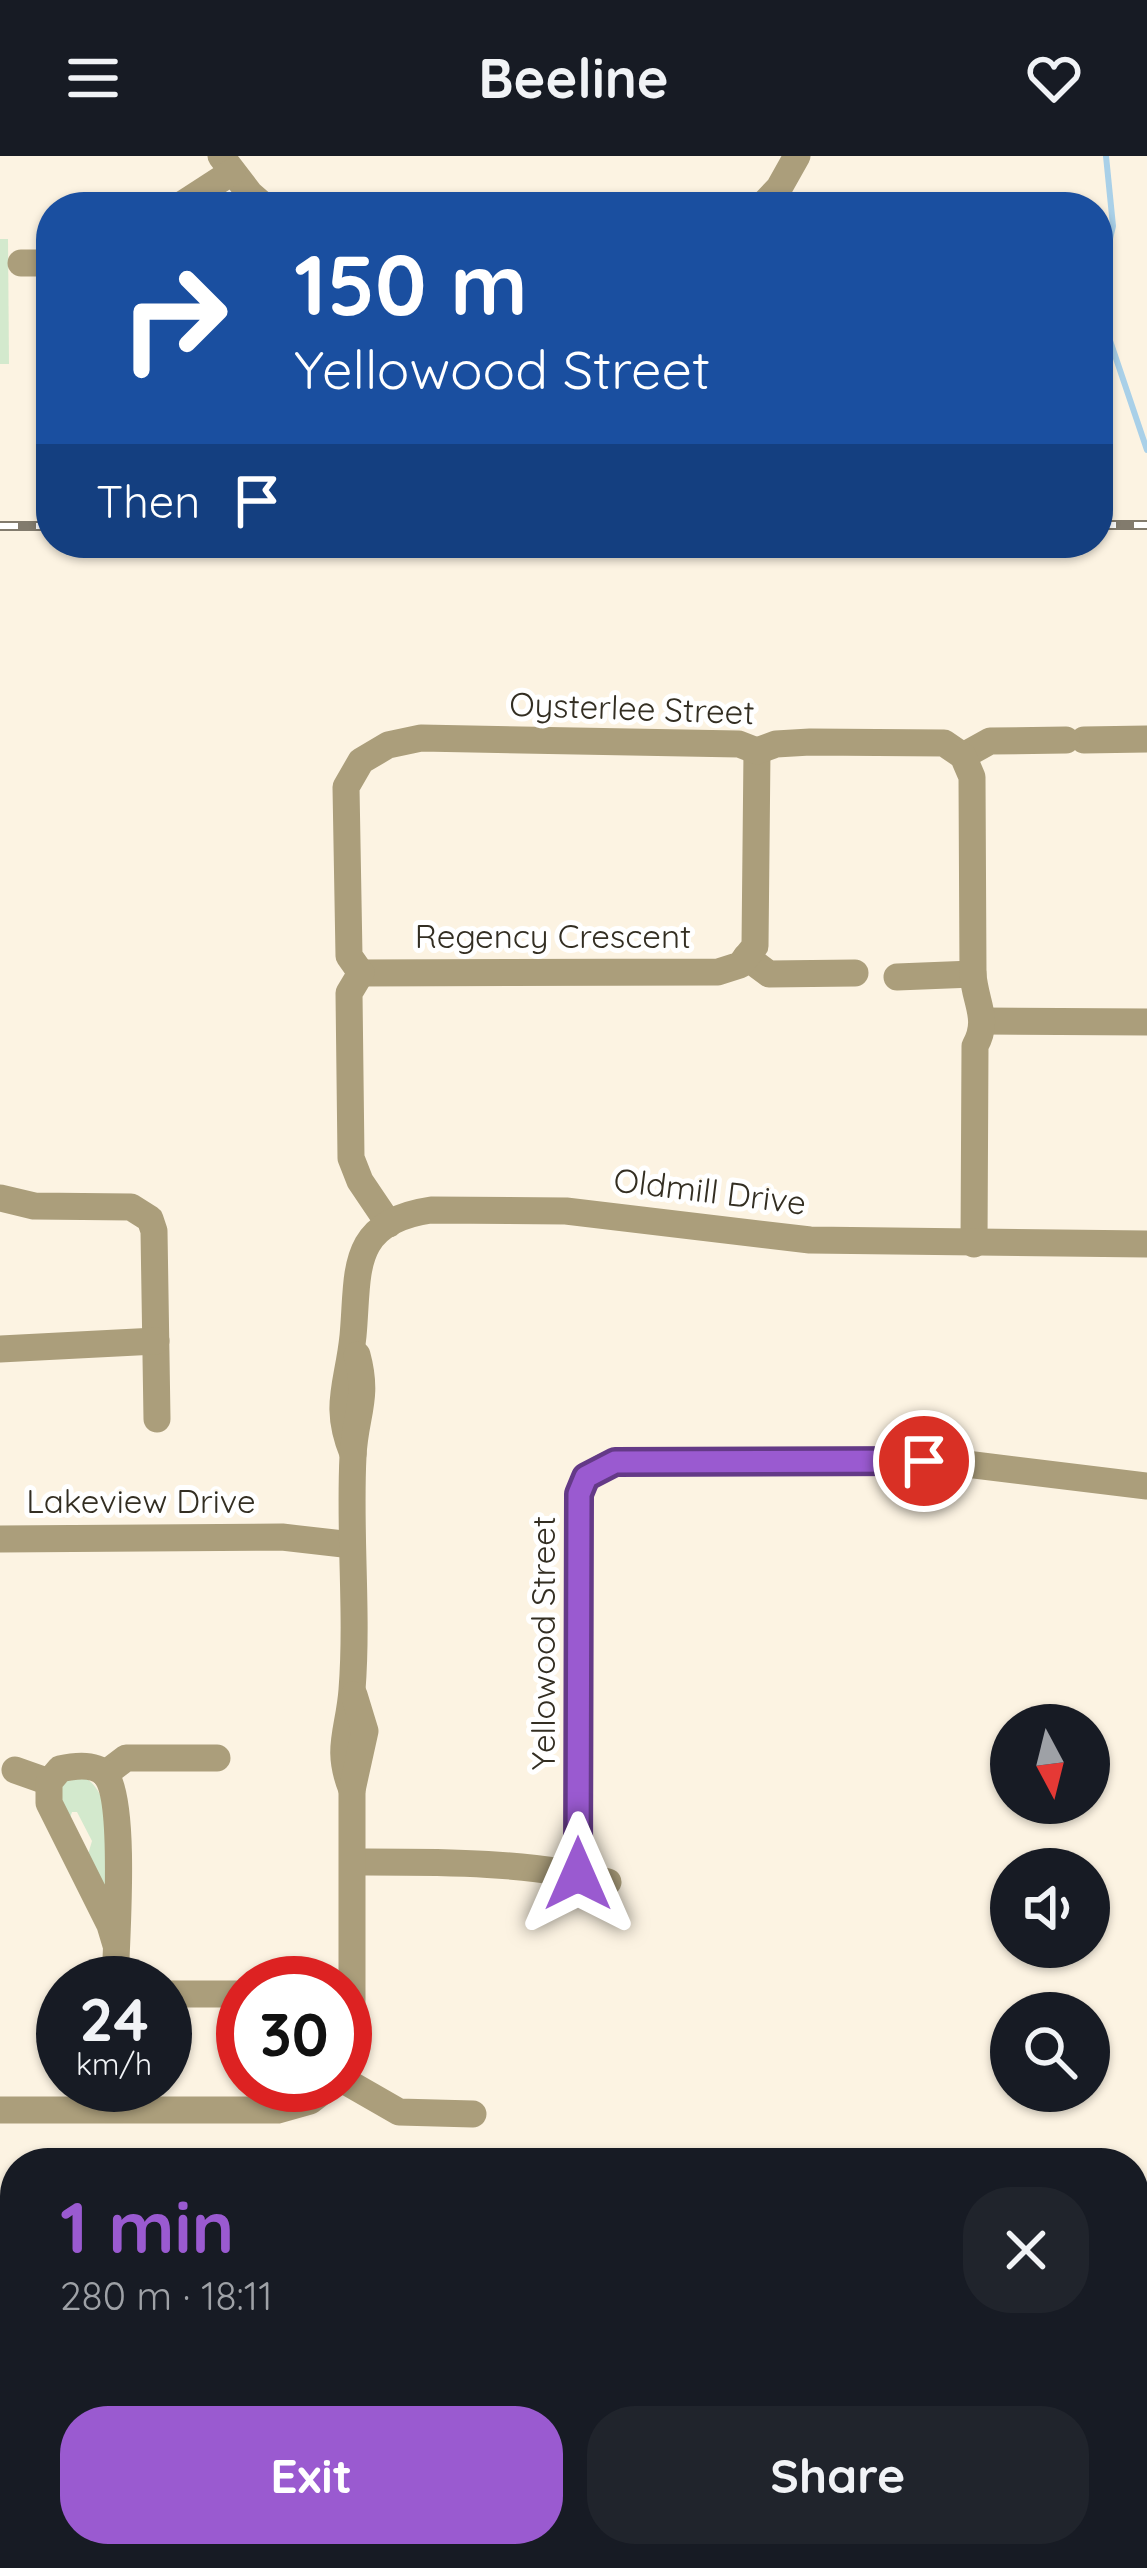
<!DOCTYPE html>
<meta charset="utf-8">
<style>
:root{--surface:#171b24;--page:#20242c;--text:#f1f3f6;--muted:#9ea1a6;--accent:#9a5ad0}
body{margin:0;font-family:Quicksand,sans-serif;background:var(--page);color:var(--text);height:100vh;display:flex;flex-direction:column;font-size:45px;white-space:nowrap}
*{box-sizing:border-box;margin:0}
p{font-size:39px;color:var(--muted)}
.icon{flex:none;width:66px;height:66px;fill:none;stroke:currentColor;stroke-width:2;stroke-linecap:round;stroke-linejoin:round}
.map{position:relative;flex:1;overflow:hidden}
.panel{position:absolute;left:0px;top:1992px;width:1149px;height:420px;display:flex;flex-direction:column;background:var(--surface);border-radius:48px 48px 0 0;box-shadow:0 3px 9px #0004}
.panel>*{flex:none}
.top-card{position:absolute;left:36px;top:36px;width:1077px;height:366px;border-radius:48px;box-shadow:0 3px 9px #0004;background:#1a4fa0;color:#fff;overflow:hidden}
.needle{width:78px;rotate:173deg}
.fabs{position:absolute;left:990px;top:1548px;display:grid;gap:24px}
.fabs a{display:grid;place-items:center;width:120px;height:120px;border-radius:50%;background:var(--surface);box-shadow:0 3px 9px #0004;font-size:60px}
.speed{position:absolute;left:36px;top:1800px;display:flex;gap:24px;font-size:60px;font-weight:700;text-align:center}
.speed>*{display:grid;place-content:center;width:156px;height:156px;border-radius:50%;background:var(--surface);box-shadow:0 3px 9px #0004;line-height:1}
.speed small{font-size:30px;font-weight:400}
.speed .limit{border:18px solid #d22;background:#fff;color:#111}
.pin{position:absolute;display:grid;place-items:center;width:102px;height:102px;color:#fff;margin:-51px;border:6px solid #fff;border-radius:50%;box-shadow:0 3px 12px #0007}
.me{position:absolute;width:132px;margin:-66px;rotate:0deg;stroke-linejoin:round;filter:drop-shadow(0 0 9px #0008)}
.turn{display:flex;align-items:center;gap:42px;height:252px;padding:0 60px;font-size:54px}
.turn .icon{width:156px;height:156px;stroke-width:2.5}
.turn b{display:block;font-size:84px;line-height:102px}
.then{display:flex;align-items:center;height:114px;padding:0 60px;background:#0003;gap:24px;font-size:45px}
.round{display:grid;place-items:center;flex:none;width:126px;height:126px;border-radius:48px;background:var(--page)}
.head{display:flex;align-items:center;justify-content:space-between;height:204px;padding:0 60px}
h1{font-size:72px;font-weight:700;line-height:90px;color:var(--accent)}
.action{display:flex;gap:24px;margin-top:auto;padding:24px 60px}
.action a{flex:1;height:138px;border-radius:48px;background:var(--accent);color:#fff;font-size:48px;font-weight:700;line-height:138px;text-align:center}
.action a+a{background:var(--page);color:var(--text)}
header{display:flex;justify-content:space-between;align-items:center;height:156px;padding:0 60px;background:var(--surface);font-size:54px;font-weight:700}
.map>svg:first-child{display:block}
</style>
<header><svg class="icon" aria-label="menu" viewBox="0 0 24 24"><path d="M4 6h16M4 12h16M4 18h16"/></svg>Beeline<svg class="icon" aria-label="heart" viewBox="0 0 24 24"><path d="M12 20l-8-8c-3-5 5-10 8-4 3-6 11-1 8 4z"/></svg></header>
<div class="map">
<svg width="1147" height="2412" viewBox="0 0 1147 2412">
<rect width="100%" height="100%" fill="#fcf3e2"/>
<g fill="#d3e9cd">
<path d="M 0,83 L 8,83 L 9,208 L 0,208 Z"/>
<path d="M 86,1622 C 117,1644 107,1700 107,1734 L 86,1705 L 92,1685 L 77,1656 L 72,1656 L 69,1665 L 57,1638 L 66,1625 Z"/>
</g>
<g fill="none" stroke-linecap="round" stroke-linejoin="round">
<g stroke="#a9d0e8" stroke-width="6">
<path d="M 1106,0 L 1113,70 L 1101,121 L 1101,158 L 1147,294"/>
<path d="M 1147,2105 L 1147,2113"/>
</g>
<g stroke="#ab9e7b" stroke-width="27">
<path d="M 221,0 L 250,38 L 265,51"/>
<path d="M 178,51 L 232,16"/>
<path d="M 761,51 L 779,32 L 797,0"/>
<path d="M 21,107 L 51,107"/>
<path d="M 1084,584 L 1147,583"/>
<path d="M 963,600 L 990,585 L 1066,584"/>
<path d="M 746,801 L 769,818 L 855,817"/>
<path d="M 361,817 L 718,816 L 740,809 L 755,790 L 757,595"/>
<path d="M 897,821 L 973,818"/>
<path d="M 984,865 L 1147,866"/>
<path d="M 0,1042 L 34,1050 L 131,1051 L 150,1063 L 154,1075 L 157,1263"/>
<path d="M 389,1068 L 360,1025 L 351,1002 L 349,837 L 361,817 L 349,800 L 346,631 L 361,605 L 388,589 L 421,582 L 739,588 L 757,595 L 776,588 L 810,586 L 944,587 L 963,600 L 972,621 L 973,818 C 975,847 990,863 975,890 L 974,1088"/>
<path d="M 0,1193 L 156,1185"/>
<path d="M 353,1298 C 333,1249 348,1229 353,1180 C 359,1116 348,1066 431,1054 L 566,1055 L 810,1084 L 1147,1088"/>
<path d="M 0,1383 L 282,1381 L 352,1389"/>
<path d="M 15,1614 L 49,1626"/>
<path d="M 105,1618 L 126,1602 L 217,1602"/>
<path d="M 352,1634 C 335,1592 349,1575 352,1534 C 358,1456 349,1378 353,1300 C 355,1258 369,1243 357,1199"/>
<path d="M 354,1706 C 435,1706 530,1705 608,1726"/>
<path d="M 577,1717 L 579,1338 C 587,1319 596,1313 615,1306 L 950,1306 L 1147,1330"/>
<path d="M 115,1827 C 116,1789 127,1643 105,1618 C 94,1607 73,1610 60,1613 L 49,1626 L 49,1647 L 110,1769 L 116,1789"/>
<path d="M 165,1838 L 243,1838"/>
<path d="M 345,1908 L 352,1873 L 352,1634 L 365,1575 L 354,1539"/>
<path d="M 345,1925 L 399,1956 L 473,1958"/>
<path d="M 0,1954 L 278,1954 L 310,1945 L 331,1929"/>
<path d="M 0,2197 L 15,2193"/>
<path d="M 148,2397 L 155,2412"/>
<path d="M 439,2402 L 443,2412"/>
</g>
<g stroke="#827b6d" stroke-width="10">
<g id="rail">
<path d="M 1098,369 L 1147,369"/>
<path d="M 0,370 L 51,370"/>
</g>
</g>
<use href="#rail" stroke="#fff" stroke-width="6" stroke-dasharray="18" stroke-linecap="butt"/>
</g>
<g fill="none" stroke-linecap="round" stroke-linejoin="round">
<g stroke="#643a87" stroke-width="30">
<path id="route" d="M 578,1718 L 579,1338 L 586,1321 L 615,1306 L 924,1305"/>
</g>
<use href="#route" stroke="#9a5ad0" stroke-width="21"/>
</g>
<g text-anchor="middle" stroke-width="10" stroke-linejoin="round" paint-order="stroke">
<g font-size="33" fill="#332e22" stroke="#fff">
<text transform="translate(632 552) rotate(2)" y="12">Oysterlee Street</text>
<text x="553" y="792">Regency Crescent</text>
<text transform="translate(710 1035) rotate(7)" y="12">Oldmill Drive</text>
<text x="141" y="1357">Lakeview Drive</text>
<text transform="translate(543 1487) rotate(-90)" y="12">Yellowood Street</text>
</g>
</g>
</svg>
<div class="fabs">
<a><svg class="needle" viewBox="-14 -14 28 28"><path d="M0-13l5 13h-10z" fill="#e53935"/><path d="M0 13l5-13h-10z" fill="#9ea1a6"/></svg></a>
<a><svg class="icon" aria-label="sound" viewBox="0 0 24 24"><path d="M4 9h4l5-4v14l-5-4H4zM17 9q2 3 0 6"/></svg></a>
<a><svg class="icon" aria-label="search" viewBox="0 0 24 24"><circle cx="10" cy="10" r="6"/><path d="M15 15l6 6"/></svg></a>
</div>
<div class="speed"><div>24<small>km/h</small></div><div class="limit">30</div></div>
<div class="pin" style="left:924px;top:1305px;background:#d93025"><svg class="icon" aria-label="arrive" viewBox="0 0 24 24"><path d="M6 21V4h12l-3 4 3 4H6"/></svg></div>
<svg class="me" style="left:578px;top:1718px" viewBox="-20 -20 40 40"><path d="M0-17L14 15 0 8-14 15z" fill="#9a5ad0" stroke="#fff" stroke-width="4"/></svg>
<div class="top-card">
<div class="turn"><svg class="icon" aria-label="right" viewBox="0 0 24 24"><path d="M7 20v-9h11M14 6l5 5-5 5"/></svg><div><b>150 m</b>Yellowood Street</div></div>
<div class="then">Then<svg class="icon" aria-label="arrive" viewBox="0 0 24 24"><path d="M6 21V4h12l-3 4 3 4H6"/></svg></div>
</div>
<section class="panel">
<div class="head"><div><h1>1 min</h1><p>280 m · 18:11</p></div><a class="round"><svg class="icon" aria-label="close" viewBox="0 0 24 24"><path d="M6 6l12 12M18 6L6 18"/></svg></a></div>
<div class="action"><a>Exit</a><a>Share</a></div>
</section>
</div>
